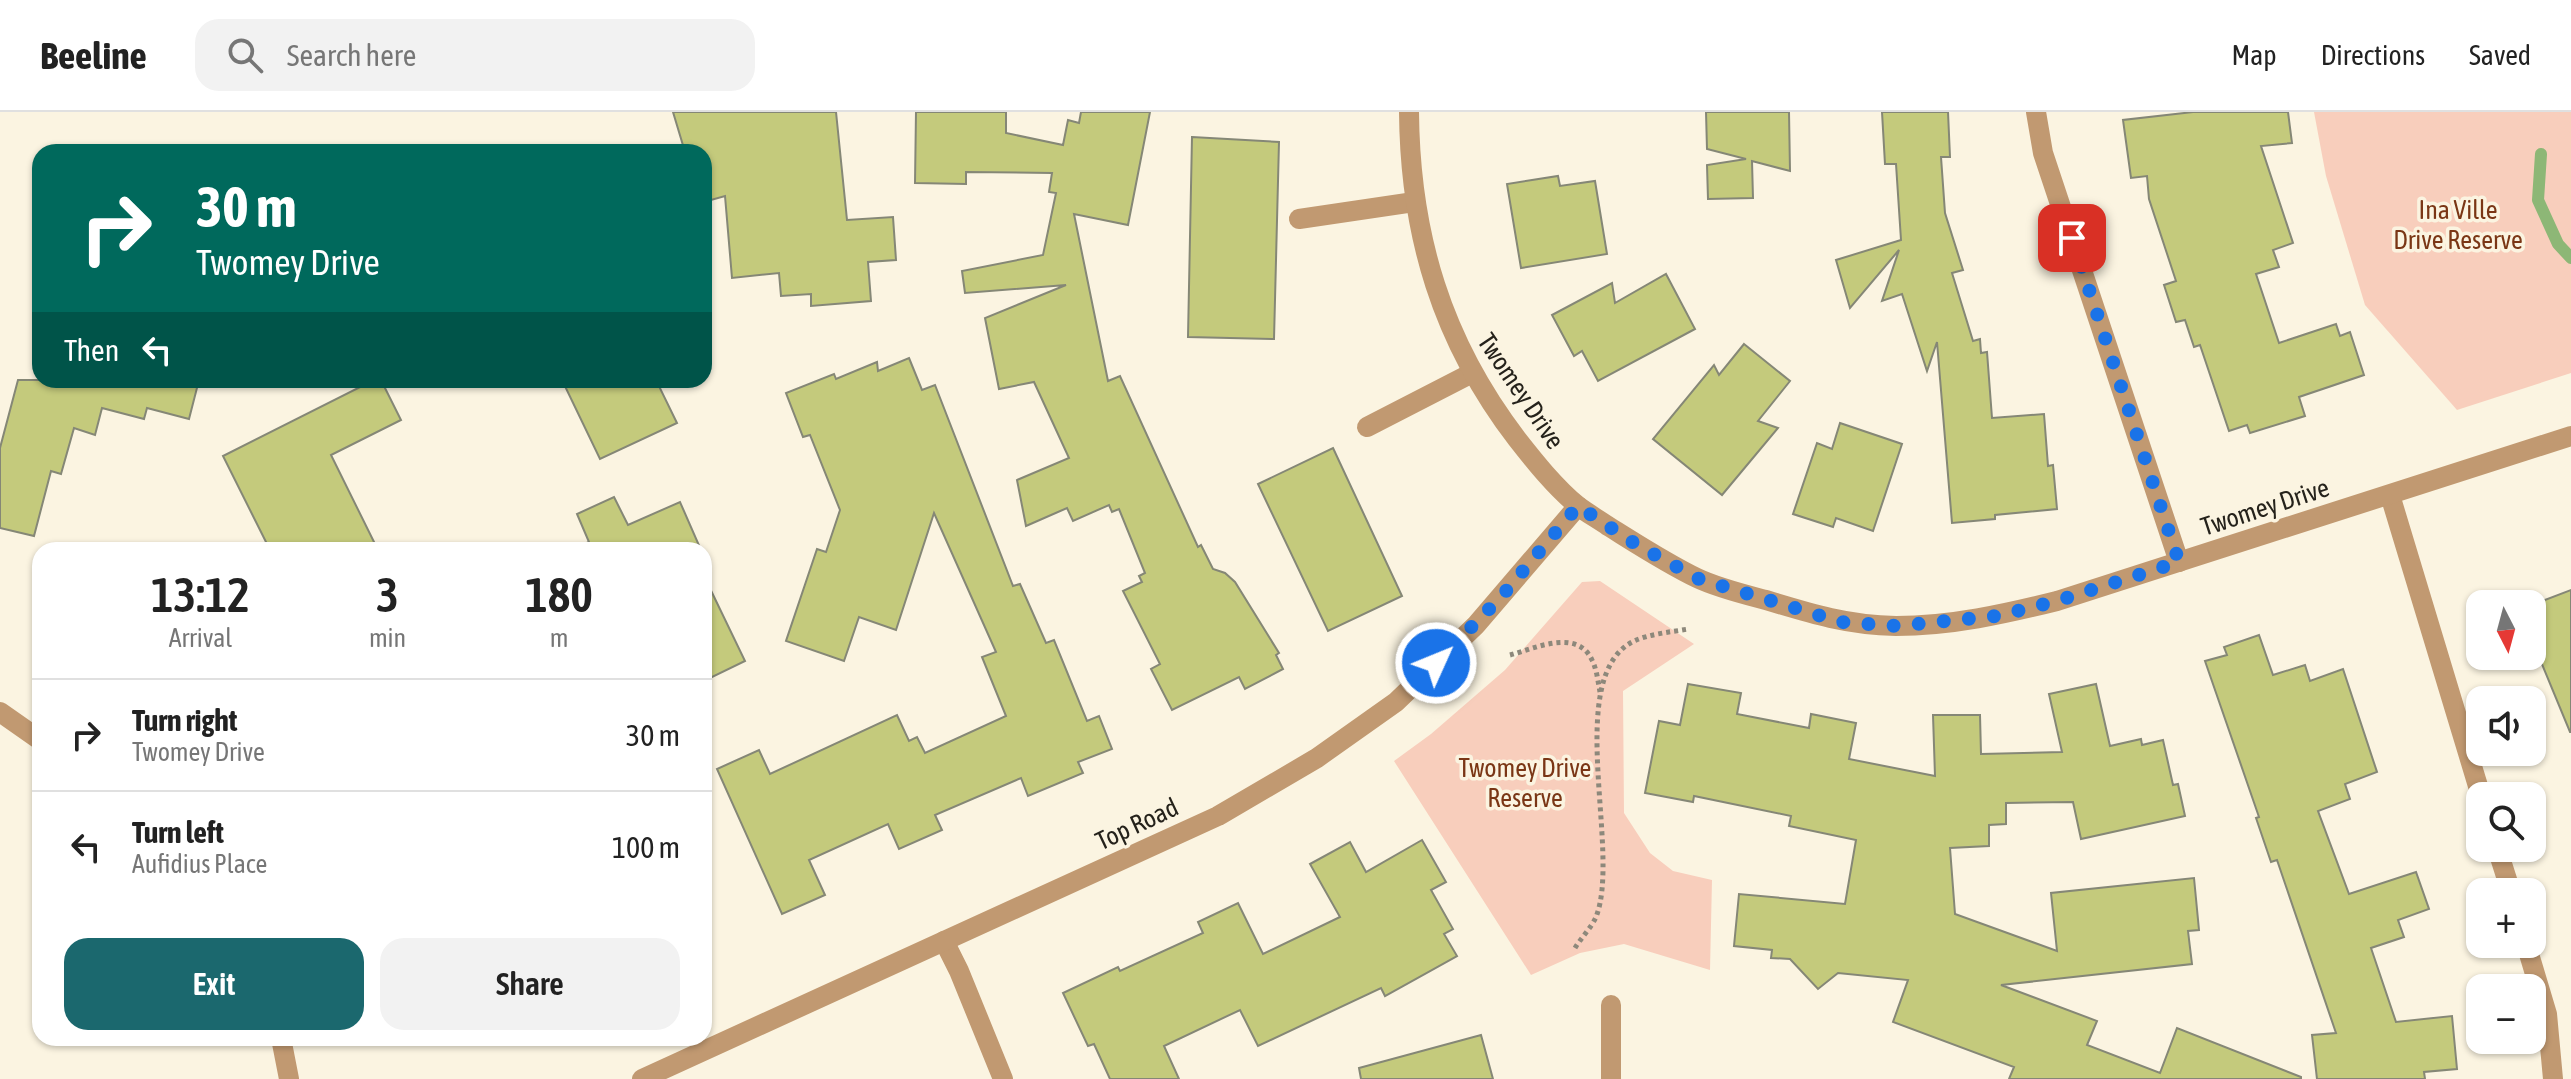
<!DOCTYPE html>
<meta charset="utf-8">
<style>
:root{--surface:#fff;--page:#f2f2f2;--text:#222;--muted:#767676;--line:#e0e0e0;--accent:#1b686e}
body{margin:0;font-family:"Asap Condensed",sans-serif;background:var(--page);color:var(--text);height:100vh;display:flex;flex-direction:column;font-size:30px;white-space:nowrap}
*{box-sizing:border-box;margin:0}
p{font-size:26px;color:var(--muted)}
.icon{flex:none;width:44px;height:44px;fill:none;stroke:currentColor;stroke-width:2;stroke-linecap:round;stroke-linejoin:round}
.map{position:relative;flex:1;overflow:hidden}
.side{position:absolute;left:32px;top:430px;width:680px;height:504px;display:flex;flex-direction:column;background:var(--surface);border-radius:24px;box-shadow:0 2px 6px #0004}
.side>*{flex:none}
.guide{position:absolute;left:32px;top:32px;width:680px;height:244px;border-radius:24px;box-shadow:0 2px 6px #0004;background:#00695c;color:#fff;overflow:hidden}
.needle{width:52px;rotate:174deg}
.tools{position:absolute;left:2466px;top:478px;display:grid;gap:16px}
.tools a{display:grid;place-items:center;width:80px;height:80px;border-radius:16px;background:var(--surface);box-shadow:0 2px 6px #0004;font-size:40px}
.pin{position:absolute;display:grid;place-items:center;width:68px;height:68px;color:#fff;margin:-34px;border-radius:16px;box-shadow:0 4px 12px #0006}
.me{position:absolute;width:88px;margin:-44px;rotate:46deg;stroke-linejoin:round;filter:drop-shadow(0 0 6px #0008)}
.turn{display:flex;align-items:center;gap:28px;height:168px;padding:0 32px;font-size:36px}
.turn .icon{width:104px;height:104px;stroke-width:2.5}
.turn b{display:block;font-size:56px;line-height:68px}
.then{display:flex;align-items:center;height:76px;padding:0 32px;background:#0003;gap:16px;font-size:30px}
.eta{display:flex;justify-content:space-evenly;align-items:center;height:136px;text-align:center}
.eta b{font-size:48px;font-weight:600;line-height:56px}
.action{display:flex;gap:16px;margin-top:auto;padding:16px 32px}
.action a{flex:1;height:92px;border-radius:24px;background:var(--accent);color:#fff;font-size:32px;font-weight:600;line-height:92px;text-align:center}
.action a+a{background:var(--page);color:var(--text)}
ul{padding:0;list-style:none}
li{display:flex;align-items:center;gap:24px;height:112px;padding:0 32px;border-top:2px solid var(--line)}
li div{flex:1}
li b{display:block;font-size:30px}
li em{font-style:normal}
header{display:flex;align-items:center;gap:48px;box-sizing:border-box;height:112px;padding:0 40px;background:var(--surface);border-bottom:2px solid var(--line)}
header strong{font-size:38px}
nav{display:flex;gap:44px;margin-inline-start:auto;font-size:28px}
.search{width:560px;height:72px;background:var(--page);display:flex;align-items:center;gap:20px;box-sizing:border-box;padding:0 28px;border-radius:24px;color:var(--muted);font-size:30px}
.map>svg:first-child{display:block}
</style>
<header>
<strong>Beeline</strong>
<div class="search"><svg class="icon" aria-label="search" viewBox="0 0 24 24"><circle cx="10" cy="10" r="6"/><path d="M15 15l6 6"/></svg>Search here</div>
<nav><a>Map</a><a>Directions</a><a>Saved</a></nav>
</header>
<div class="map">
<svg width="2571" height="967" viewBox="0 0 2571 967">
<rect width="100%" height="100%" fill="#fbf4e1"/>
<g fill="#f8cebc">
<path d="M 2314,0 L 2571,0 L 2571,261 L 2457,298 L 2365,193 L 2326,64 Z"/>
<path d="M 1600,469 L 1694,532 L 1623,579 L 1624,701 L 1650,741 L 1673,759 L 1712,768 L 1710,858 L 1624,832 L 1580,841 L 1531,863 L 1394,649 L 1431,622 L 1505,558 L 1582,470 Z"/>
</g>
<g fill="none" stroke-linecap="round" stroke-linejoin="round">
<path stroke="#8db776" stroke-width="12" d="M 2541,42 L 2538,88 L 2558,132 L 2571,146"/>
</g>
<g fill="#c4ca7c" stroke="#858776" stroke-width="2">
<path d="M 673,0 L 836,0 L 847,108 L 893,105 L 896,148 L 868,150 L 871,189 L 811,194 L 811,182 L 781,184 L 779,161 L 732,166 L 725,84 L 704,90 L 704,40 L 685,40 Z"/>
<path d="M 916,0 L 1006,0 L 1006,21 L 1063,33 L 1068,8 L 1079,11 L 1081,0 L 1150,0 L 1128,113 L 1074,102 L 1108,269 L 1120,264 L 1198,435 L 1201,433 L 1213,457 L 1225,461 L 1235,470 L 1279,541 L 1276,543 L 1283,557 L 1245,577 L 1239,565 L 1172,598 L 1151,557 L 1160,552 L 1123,479 L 1142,470 L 1139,464 L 1145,461 L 1119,397 L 1112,400 L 1109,393 L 1073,409 L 1067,396 L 1026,414 L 1017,368 L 1069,346 L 1034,270 L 999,277 L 985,206 L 1066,173 L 965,181 L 962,159 L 1043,143 L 1056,81 L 1049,80 L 1052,61 L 966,60 L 966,72 L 915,71 Z"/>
<path d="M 1706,0 L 1789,0 L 1790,59 L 1752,49 L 1753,86 L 1708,87 L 1707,53 L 1746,47 L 1707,37 Z"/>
<path d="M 1882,0 L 1948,0 L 1950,45 L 1941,45 L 1945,101 L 1963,158 L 1952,161 L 1973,229 L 1980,227 L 1981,241 L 1987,240 L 1992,306 L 2044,302 L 2048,354 L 2053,353 L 2057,397 L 1995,403 L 1995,407 L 1952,411 L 1937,230 L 1927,259 L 1902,182 L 1882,189 L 1899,138 L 1850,196 L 1836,148 L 1901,128 L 1896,52 L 1885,52 Z"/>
<path d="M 2193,0 L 2288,0 L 2292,31 L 2261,34 L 2293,131 L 2273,138 L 2279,155 L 2256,162 L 2279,231 L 2336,212 L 2340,224 L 2350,220 L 2364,263 L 2299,285 L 2305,304 L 2250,321 L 2247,313 L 2229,319 L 2200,233 L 2194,235 L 2185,208 L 2176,210 L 2164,173 L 2176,169 L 2149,87 L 2147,64 L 2131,66 L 2123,8 Z"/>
<path d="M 1192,25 L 1279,30 L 1274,227 L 1188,225 Z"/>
<path d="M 1558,64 L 1560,74 L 1595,69 L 1607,142 L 1521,156 L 1507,72 Z"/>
<path d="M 1666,162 L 1695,217 L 1598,269 L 1582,239 L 1574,244 L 1552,203 L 1612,171 L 1615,191 Z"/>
<path d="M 1744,232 L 1790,269 L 1758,309 L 1778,316 L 1722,383 L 1653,327 L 1714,253 L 1719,263 Z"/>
<path d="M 909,246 L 922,278 L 935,273 L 1013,474 L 1020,472 L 1046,531 L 1054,528 L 1087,609 L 1099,604 L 1112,637 L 1078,650 L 1083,661 L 1028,684 L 1021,666 L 935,703 L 942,718 L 899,737 L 888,712 L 809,748 L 825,783 L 782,802 L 717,657 L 759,638 L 770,662 L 897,603 L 909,629 L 917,625 L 925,641 L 1006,604 L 982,545 L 996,540 L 934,401 L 896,518 L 859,505 L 844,549 L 786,529 L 817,437 L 826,440 L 840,398 L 810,323 L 803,325 L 786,281 L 834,262 L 836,267 L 877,250 L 878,259 Z"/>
<path d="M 18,268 L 199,268 L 189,307 L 147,296 L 144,307 L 102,296 L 95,323 L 74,316 L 61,362 L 51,359 L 34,424 L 0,416 L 0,336 Z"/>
<path d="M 374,268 L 381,268 L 401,308 L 331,343 L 378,438 L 270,438 L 223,344 Z"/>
<path d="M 562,268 L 656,268 L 677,311 L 600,347 Z"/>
<path d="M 1840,311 L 1902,332 L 1873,419 L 1836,406 L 1833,415 L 1793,402 L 1817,331 L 1832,337 Z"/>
<path d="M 1333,336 L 1402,484 L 1328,519 L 1258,372 Z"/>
<path d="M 614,385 L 628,413 L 680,390 L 701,438 L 571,438 L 589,430 L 577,402 Z"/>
<path d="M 704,464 L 745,549 L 704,569 Z"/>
<path d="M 2571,478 L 2571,620 L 2570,620 L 2532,528 L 2532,493 Z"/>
<path d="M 2259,523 L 2273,563 L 2305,553 L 2310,569 L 2343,557 L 2377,660 L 2345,672 L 2350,687 L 2318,699 L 2349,782 L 2416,760 L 2429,797 L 2398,808 L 2404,825 L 2371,836 L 2396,910 L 2452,904 L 2457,957 L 2424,960 L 2425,967 L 2317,967 L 2312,923 L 2336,921 L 2277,748 L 2271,750 L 2256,706 L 2259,705 L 2205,549 L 2227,543 L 2224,535 Z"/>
<path d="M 1688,572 L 1741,581 L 1737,602 L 1809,616 L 1811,602 L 1856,611 L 1849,647 L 1935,664 L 1933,603 L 1980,603 L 1981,642 L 2062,640 L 2049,582 L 2096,572 L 2110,634 L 2141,627 L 2142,633 L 2163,628 L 2173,673 L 2178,672 L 2185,704 L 2081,727 L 2073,690 L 2006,691 L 2006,712 L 1989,713 L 1989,734 L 1950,736 L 1955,802 L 2057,839 L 2051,781 L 2194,766 L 2199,818 L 2188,819 L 2192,852 L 2001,873 L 2097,909 L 2087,933 L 2160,961 L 2177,916 L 2301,965 L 2301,967 L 2009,967 L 2014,955 L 1893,910 L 1908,868 L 1838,861 L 1818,877 L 1790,847 L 1771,846 L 1772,838 L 1734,834 L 1739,782 L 1845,792 L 1856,728 L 1789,714 L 1791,704 L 1694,684 L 1693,690 L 1645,681 L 1659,609 L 1680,613 Z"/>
<path d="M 1422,728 L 1446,770 L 1431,778 L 1453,817 L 1444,822 L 1457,844 L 1385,884 L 1381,876 L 1258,934 L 1240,898 L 1164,934 L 1179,967 L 1110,967 L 1094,932 L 1088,934 L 1063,881 L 1118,855 L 1120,859 L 1203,821 L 1198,810 L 1238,791 L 1263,842 L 1340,805 L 1310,752 L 1350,730 L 1366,760 Z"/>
<path d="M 1481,923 L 1493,967 L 1361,967 L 1359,956 Z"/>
</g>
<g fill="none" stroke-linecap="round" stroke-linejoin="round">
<g stroke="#8d887b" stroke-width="5" stroke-dasharray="4 4" stroke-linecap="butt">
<path d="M 1510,543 C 1536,536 1577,516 1592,548 C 1597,558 1598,570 1600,580"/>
<path d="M 1575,836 C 1581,826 1591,816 1596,805 C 1622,740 1562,564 1634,529 C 1649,522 1671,520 1688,517"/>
</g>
<g stroke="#c19971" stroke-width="20">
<path d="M 1299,107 L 1414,90"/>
<path d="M 1367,315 L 1472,261"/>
</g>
<g stroke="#c19971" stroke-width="20">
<path d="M 2036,0 L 2043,41 L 2179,450"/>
<path d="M 2390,383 L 2481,684"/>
<path d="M 0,600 L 40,628"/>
<path d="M 2497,736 L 2511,780"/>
<path d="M 944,829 L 959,859 L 1003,967"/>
<path d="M 2526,832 L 2547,902 L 2553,967"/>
<path d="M 281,926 L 289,967"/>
<path d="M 642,967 L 1218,704 L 1317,646 L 1396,590 L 1476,513 L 1578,394"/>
<path d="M 1611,967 L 1611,893"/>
</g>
<path stroke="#c19971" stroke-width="20" d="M 1409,0 C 1410,123 1442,229 1517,327 C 1535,350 1555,375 1578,394 C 1587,401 1598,407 1608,414 C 1637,432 1666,451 1697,466 C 1718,476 1743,482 1766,488 C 1812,502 1848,513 1896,514 C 1951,514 2005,502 2057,489 L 2571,324"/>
</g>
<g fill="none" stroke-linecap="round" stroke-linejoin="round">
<path stroke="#1a73e8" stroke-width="14" stroke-dasharray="0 25.2" d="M 1436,551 L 1501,485 L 1578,394 L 1637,433 L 1699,467 L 1841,510 L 1897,514 L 1997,504 L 2057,489 L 2179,450 L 2072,126"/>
</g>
<g text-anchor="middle" stroke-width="7" stroke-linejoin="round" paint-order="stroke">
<g font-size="26" fill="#7a3615" stroke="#fbf4e1">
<text x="2458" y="107">Ina Ville<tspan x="2458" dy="30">Drive Reserve</tspan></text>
<text x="1525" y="665">Twomey Drive<tspan x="1525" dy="30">Reserve</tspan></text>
</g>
<g font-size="26" fill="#25221b" stroke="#fbf4e1">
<text transform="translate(1521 279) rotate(56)" y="9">Twomey Drive</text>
<text transform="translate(2265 395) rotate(-18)" y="9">Twomey Drive</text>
<text transform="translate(1137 712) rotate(-25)" y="9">Top Road</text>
</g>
</g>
</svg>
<div class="tools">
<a><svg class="needle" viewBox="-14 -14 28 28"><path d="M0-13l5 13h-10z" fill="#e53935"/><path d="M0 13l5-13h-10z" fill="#767676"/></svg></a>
<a><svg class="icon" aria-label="sound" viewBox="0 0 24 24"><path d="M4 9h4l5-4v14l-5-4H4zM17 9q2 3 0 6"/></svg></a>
<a><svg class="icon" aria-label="search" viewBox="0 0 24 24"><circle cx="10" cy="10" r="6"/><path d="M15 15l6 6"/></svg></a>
<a>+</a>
<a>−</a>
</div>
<div class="pin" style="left:2072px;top:126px;background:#d93025"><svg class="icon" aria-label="arrive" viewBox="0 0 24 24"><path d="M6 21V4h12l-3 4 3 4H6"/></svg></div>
<svg class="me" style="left:1436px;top:551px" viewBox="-20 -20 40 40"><circle r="17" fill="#1a73e8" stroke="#fff" stroke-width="3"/><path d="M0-11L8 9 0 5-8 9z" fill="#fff"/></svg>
<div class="guide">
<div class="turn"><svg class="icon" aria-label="right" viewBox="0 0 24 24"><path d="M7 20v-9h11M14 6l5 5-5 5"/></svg><div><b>30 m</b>Twomey Drive</div></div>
<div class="then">Then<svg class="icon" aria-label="left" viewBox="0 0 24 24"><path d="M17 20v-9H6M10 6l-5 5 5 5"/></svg></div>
</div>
<section class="side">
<div class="eta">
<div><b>13:12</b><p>Arrival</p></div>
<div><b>3</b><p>min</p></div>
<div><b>180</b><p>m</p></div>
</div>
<ul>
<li><svg class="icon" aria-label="right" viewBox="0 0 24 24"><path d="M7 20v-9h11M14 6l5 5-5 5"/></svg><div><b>Turn right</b><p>Twomey Drive</p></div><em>30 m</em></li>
<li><svg class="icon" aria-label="left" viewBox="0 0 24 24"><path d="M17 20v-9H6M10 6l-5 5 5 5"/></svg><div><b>Turn left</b><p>Aufidius Place</p></div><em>100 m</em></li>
</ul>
<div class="action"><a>Exit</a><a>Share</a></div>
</section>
</div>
